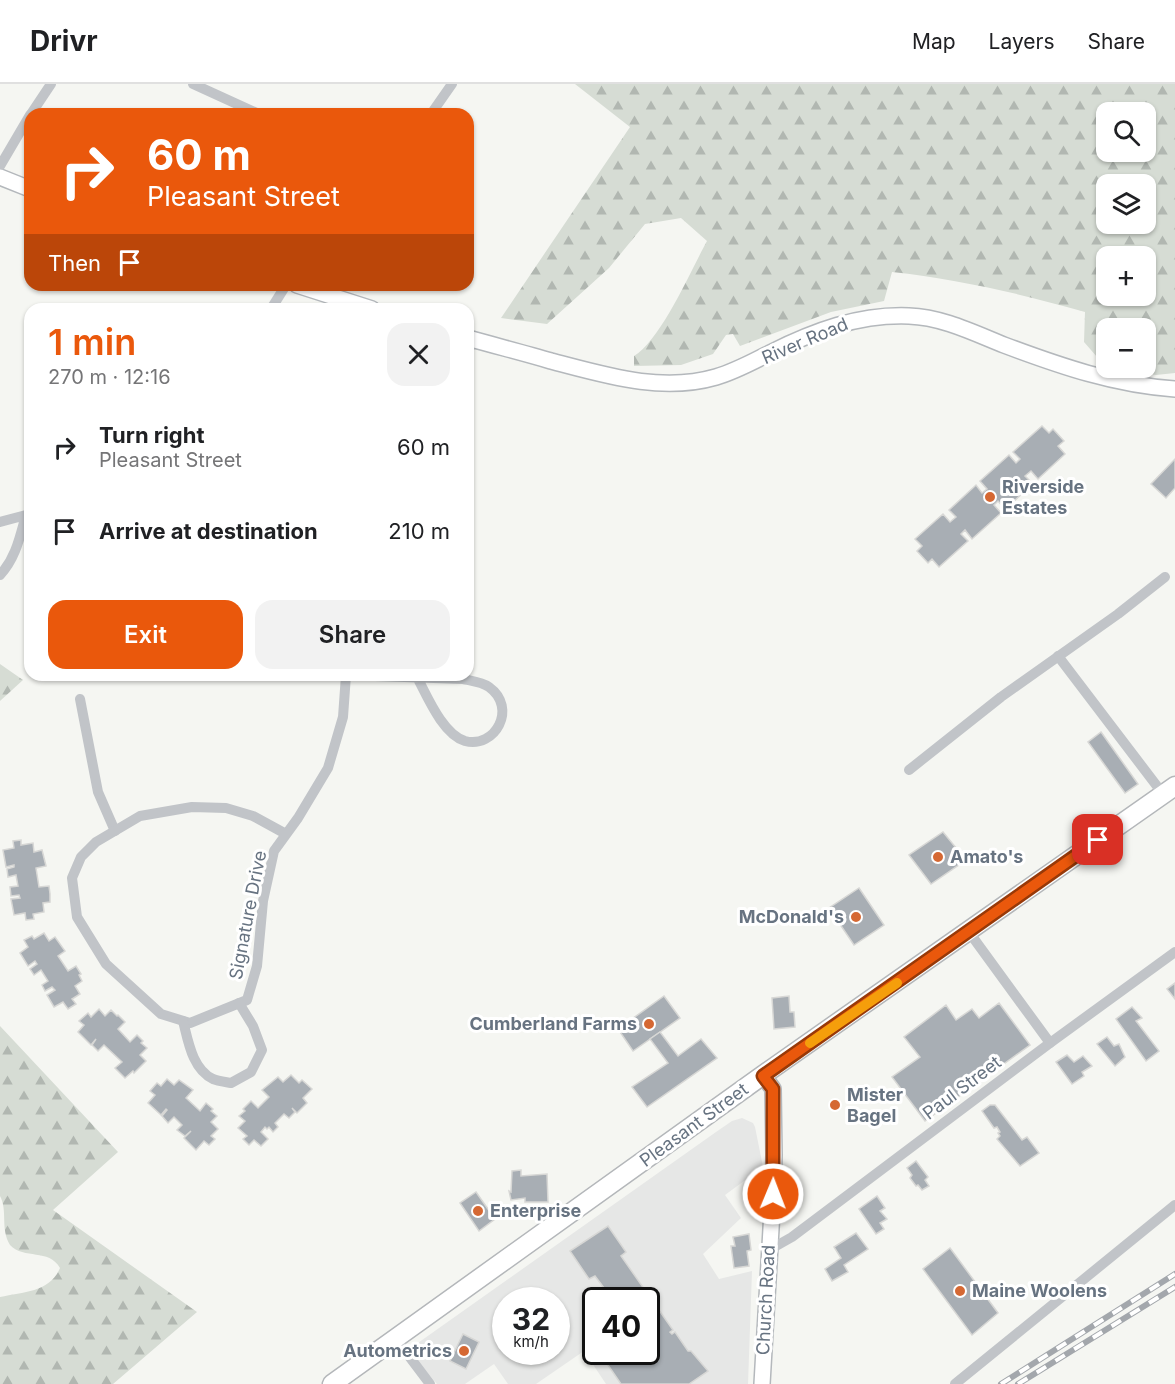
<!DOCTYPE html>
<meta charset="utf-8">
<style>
:root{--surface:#fff;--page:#f2f2f2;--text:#202124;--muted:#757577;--line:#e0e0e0;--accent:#ea580c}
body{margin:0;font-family:Inter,sans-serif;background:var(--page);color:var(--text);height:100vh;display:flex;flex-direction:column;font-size:22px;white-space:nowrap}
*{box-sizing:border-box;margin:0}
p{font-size:20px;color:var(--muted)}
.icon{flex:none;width:33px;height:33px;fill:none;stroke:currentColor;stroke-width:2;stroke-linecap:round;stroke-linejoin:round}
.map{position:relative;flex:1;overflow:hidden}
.drawer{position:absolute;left:24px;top:219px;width:450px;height:378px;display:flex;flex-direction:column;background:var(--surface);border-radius:18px;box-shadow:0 2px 4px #0004}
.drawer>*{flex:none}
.guide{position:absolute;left:24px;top:24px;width:450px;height:183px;border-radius:18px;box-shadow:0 2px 4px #0004;background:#ea580c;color:#fff;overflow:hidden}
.tools{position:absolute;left:1096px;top:18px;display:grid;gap:12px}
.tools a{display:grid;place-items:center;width:60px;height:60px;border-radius:12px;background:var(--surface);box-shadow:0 2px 4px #0004;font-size:30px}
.speed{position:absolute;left:492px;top:1203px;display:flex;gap:12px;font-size:30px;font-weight:700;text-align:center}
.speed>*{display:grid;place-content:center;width:78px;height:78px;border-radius:50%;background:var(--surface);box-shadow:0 2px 4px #0004;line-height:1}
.speed small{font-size:15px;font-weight:400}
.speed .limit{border:3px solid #111;border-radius:9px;background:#fff;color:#111}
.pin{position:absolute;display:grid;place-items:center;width:51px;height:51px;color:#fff;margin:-26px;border-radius:12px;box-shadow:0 3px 9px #0006}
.me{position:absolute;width:66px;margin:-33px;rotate:1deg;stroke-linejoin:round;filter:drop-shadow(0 0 4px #0008)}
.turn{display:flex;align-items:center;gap:21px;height:126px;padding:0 24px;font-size:27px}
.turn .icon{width:78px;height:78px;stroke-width:2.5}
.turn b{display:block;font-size:42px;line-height:51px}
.then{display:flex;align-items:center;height:57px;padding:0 24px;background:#0003;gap:12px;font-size:22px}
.round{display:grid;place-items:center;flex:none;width:63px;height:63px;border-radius:18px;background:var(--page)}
.head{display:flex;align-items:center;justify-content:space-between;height:102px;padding:0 24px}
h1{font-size:36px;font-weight:600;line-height:45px;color:var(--accent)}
.button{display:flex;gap:12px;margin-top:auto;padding:12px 24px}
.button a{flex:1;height:69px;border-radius:18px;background:var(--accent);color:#fff;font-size:24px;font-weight:600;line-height:69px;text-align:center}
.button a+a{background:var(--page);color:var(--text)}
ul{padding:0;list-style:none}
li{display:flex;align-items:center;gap:18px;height:84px;padding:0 24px}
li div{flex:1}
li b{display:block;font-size:22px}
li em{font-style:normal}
header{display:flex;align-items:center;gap:36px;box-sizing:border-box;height:84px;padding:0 30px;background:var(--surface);border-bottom:2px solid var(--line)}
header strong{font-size:28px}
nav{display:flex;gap:33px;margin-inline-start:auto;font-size:21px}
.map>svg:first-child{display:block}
</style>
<header>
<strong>Drivr</strong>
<nav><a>Map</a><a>Layers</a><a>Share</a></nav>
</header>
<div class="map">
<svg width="1175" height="1300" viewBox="0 0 1175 1300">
<defs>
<pattern id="forest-firs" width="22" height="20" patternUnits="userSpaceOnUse" patternTransform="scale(1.5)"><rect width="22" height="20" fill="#d6dcd4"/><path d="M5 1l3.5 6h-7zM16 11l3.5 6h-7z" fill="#b1b7b1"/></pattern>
</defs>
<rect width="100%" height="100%" fill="#f5f6f2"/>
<path fill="#e6e7e6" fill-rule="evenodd" d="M 742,1034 L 753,1039 L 755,1043 L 763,1083 L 725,1111 L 741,1134 L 703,1170 L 719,1195 L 752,1187 L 748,1300 L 606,1300 L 584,1267 L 536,1300 L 508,1300 L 494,1280 L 465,1300 L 437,1300 L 408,1266 L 716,1048 L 732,1037 ZM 506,1216 L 556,1216 L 556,1268 L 506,1268 ZM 596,1216 L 646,1216 L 646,1268 L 596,1268 Z"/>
<g fill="url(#forest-firs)" fill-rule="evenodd">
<path d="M 575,0 L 1175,0 L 1175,289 L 1156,291 L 1117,284 L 1146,284 L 1146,244 L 1107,244 L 1107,282 L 1104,281 L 1084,258 L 1085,228 C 1022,210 957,195 892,188 L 884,217 L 831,228 L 740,262 L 733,250 L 726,251 L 713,270 L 681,281 L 634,282 L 634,272 C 661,256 691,186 707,157 L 681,134 L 645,140 L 609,184 L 547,240 L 501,234 L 630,43 ZM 1107,28 L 1146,28 L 1146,68 L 1107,68 ZM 1107,100 L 1146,100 L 1146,140 L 1107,140 ZM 1107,172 L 1146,172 L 1146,212 L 1107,212 Z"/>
<path d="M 0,580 L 23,596 L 0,617 Z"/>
<path d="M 0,942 L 118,1068 L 53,1126 L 197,1228 L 113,1300 L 0,1300 L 0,1213 C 24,1208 50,1208 60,1184 C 49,1164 24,1176 10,1161 C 0,1144 8,1127 0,1112 Z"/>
</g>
<g fill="#a8aeb4" stroke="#d7d7d5" stroke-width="1.5">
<path d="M 1042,342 L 1049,349 L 1053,345 L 1064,357 L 1058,362 L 1065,370 L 1038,395 L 1031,387 L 1025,392 L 1033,400 L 1005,425 L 998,417 L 994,421 L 1001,429 L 972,455 L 965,446 L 961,450 L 968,457 L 939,483 L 932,475 L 928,479 L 917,467 L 922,462 L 915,455 L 943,430 L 950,438 L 956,433 L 949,426 L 976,401 L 982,409 L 987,405 L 980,397 L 1009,371 L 1016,379 L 1020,375 L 1013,368 Z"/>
<path d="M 1175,375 L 1175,404 L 1166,414 L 1151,400 Z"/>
<path d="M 1101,648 L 1138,700 L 1125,709 L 1088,658 Z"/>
<path d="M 943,748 L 966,776 L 931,800 L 909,771 Z"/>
<path d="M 21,756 L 21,761 L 33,759 L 34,768 L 42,766 L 46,782 L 36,784 L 39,803 L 49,802 L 50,810 L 50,818 L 43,819 L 44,828 L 33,830 L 34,835 L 26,836 L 25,829 L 14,831 L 11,815 L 20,814 L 19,811 L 11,812 L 10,803 L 18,802 L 16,791 L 8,793 L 7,785 L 14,783 L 14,781 L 6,783 L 3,766 L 14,764 L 13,757 Z"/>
<path d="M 859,804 L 884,841 L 854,861 L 829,824 Z"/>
<path d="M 44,849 L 49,857 L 55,853 L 65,867 L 58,872 L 68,887 L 76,882 L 81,890 L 79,891 L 82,897 L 75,902 L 80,910 L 72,915 L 76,920 L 68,925 L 63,918 L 54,923 L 47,911 L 55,906 L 52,903 L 45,907 L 42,901 L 48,897 L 41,886 L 34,891 L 30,885 L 37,880 L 35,877 L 28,882 L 20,869 L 28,863 L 24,856 L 32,852 L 34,855 Z"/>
<path d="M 1175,899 L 1175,915 L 1167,905 Z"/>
<path d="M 664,912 L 680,934 L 633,967 L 618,945 Z"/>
<path d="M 789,912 L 790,928 L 794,928 L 795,943 L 774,945 L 772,914 Z"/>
<path d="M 999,919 L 1030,961 L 925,1037 L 892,993 L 920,973 L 904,953 L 946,921 L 956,936 L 972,925 L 979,934 Z"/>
<path d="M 1132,923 L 1142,934 L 1136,937 L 1159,967 L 1146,977 L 1116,935 Z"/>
<path d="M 99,925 L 105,932 L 111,926 L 117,932 L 118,931 L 125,938 L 118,945 L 130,958 L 137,951 L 143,957 L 141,959 L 147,964 L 140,971 L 146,977 L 134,989 L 133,987 L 125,994 L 115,984 L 122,978 L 104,961 L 98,967 L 92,961 L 96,955 L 91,961 L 78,948 L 84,941 L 79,937 L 88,929 L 91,933 Z"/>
<path d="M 660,948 L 678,972 L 701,955 L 717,974 L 647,1023 L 632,1003 L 668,979 L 650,955 Z"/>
<path d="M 1107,953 L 1114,962 L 1119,960 L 1125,973 L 1115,982 L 1097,960 Z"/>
<path d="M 1067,971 L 1074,978 L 1083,972 L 1092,982 L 1082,988 L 1084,992 L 1072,1000 L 1056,978 Z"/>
<path d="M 291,991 L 299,999 L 302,996 L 312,1005 L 303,1014 L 307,1019 L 297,1029 L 292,1024 L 295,1028 L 289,1034 L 284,1030 L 275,1039 L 278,1043 L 273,1048 L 269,1043 L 267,1045 L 265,1043 L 261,1048 L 268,1055 L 261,1062 L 254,1056 L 249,1061 L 243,1055 L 247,1052 L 238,1044 L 245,1037 L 239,1032 L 245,1027 L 243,1025 L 251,1017 L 258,1024 L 269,1013 L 262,1006 L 278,993 L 283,998 Z"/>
<path d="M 167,995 L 174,1001 L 179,996 L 193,1006 L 186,1014 L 200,1027 L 206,1019 L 213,1025 L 211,1027 L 217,1032 L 211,1038 L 218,1045 L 211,1052 L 215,1055 L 209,1061 L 204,1057 L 196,1066 L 184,1054 L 191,1047 L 185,1052 L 177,1046 L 182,1041 L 174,1033 L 168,1039 L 162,1032 L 167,1026 L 166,1025 L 161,1031 L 148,1019 L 155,1011 L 150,1007 L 157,999 L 161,1002 Z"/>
<path d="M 990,1021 L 995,1021 L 1022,1056 L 1027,1053 L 1039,1069 L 1020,1082 L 997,1055 L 1000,1052 L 998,1049 L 1000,1048 L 997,1043 L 994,1044 L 982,1027 Z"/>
<path d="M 916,1077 L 928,1093 L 925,1096 L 929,1102 L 922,1106 L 918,1101 L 916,1102 L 910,1094 L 912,1091 L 907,1084 Z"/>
<path d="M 521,1086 L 521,1092 L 547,1090 L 548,1118 L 525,1118 L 525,1114 L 511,1116 L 509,1107 L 511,1108 L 512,1087 Z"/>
<path d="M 476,1108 L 495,1135 L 479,1147 L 460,1119 Z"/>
<path d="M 877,1112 L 885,1124 L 880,1127 L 887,1135 L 880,1139 L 884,1145 L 876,1150 L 859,1125 Z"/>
<path d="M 608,1142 L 626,1168 L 621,1172 L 673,1246 L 670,1248 L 672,1250 L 675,1248 L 688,1267 L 691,1267 L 708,1287 L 689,1300 L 621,1300 L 599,1268 L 646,1268 L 646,1216 L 613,1216 L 595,1192 L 589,1195 L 570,1167 Z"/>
<path d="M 856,1149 L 868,1165 L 844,1181 L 848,1188 L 832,1197 L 825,1185 L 841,1174 L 834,1163 Z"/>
<path d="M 749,1150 L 751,1166 L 747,1167 L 749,1182 L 734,1184 L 731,1162 L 735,1162 L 733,1153 Z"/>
<path d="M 950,1164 L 998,1229 L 972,1251 L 923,1185 Z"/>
<path d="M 463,1250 L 479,1258 L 466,1285 L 450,1277 Z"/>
</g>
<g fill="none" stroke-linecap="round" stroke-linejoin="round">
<g stroke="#b4b8bc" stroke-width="18">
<g id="secondary">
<path d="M 0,93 L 30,105"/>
<path d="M 297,201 L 372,225"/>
<path d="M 468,254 C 496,262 524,269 551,277 C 605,291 661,309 716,293 C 736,287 752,278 770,269 C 814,247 859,230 909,232 C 942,233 974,249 1004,261 C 1060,282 1115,301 1175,305"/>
<path d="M 762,1300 L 773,1110 L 774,1071 L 773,1005 L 763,991"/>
</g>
</g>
<g stroke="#b4b7ba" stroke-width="21">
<path id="highway" d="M 332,1300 L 763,991 L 1175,702"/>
</g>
<g stroke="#c1c4c8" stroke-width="10">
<path d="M 193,0 L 259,30"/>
<path d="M 31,30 L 51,0"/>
<path d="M 431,30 L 452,0"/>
<path d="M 0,82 L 30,31"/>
<path d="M 271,225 L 286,201"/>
<path d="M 468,268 L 473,255"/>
<path d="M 0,438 L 26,431 C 20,452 16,474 0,491"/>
<path d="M 1058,572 L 1163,710"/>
<path d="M 346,591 L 463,595 C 472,597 482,598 489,603 C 518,624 495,665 465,657 C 443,650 428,614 418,595"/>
<path d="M 80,615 L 98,708 L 115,747"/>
<path d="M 909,686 L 1001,613 L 1118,530 L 1165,493"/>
<path d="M 286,750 L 253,732 L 226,724 L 192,723 L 140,732 L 96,758 L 81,773 L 72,794 L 77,833 L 106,880 L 161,930 L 190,939 L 247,916 L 257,882 L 263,817 L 274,767 L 298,734 L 328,684 L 343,633 L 346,591"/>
<path d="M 969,848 L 1050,959"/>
<path d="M 183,937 C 188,956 192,985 213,995 C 218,997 226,998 231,999 L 251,988 L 262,966 L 253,942 L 239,919"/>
<path d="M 769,1166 L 792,1153 L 1050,959 L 1175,868"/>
<path d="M 396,1255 L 430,1300"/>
<path d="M 955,1300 L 1175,1121"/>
</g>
<use href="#secondary" stroke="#fff" stroke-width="15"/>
<use href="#highway" stroke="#fff" stroke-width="18"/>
<g stroke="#a3a7ac" stroke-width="6">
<g id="rail">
<path d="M 1001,1300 L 1175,1190"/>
<path d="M 1018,1300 L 1175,1203"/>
</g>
</g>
<use href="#rail" stroke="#fff" stroke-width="4" stroke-dasharray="11" stroke-linecap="butt"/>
</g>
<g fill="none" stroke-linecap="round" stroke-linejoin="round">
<g stroke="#983908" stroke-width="15">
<path id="route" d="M 773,1110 L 773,1005 L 763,992 L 1098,756"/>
</g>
<use href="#route" stroke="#ea580c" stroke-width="10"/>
<path stroke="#f59e0b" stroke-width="10" d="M 810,959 L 897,899"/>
</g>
<g fill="#d56833" stroke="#fff" stroke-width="2">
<circle cx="990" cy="413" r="6"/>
<circle cx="938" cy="773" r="6"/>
<circle cx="856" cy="833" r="6"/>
<circle cx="649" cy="940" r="6"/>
<circle cx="835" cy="1021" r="6"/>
<circle cx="478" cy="1127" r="6"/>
<circle cx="960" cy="1207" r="6"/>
<circle cx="464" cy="1267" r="6"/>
</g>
<g text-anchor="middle" stroke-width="6" stroke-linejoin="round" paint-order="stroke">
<g font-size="18" fill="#677381" stroke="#fff">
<text transform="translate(805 257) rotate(-23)" y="6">River Road</text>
<text transform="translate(248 831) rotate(-79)" y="6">Signature Drive</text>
<text transform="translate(962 1004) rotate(-37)" y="6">Paul Street</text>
<text transform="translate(694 1041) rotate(-36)" y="6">Pleasant Street</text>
<text transform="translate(766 1216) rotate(-87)" y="6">Church Road</text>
</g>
<g font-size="18" font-weight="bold" fill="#677381" stroke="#fff" text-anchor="start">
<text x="1002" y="409">Riverside<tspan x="1002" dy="21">Estates</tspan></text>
<text x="950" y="779">Amato's</text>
<text x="844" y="839" text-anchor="end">McDonald's</text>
<text x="637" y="946" text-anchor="end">Cumberland Farms</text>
<text x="847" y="1017">Mister<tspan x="847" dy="21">Bagel</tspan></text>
<text x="490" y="1133">Enterprise</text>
<text x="972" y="1213">Maine Woolens</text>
<text x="452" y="1273" text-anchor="end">Autometrics</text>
</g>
</g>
</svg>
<div class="tools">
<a><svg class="icon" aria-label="search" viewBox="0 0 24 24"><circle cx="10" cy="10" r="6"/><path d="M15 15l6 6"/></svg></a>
<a><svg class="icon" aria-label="layers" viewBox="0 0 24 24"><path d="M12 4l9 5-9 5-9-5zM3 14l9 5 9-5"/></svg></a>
<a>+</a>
<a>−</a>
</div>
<div class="speed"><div>32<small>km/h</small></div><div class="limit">40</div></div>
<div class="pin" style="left:1098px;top:756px;background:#d93025"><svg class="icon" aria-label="arrive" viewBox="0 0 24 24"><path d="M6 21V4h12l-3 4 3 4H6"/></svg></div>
<svg class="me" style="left:773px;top:1110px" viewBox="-20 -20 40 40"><circle r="17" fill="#ea580c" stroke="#fff" stroke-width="3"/><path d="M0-11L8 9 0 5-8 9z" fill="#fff"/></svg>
<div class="guide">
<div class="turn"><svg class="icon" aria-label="right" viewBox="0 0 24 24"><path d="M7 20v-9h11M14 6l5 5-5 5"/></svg><div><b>60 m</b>Pleasant Street</div></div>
<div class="then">Then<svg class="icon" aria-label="arrive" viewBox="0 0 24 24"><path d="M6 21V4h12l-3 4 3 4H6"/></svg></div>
</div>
<section class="drawer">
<div class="head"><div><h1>1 min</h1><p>270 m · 12:16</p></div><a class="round"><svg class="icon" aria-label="close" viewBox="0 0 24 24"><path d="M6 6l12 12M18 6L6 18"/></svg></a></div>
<ul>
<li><svg class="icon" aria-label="right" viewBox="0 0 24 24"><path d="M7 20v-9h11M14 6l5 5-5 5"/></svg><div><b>Turn right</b><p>Pleasant Street</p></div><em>60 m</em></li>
<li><svg class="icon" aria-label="arrive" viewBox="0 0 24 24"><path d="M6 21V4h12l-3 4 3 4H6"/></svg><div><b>Arrive at destination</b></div><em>210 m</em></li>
</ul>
<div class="button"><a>Exit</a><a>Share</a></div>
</section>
</div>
